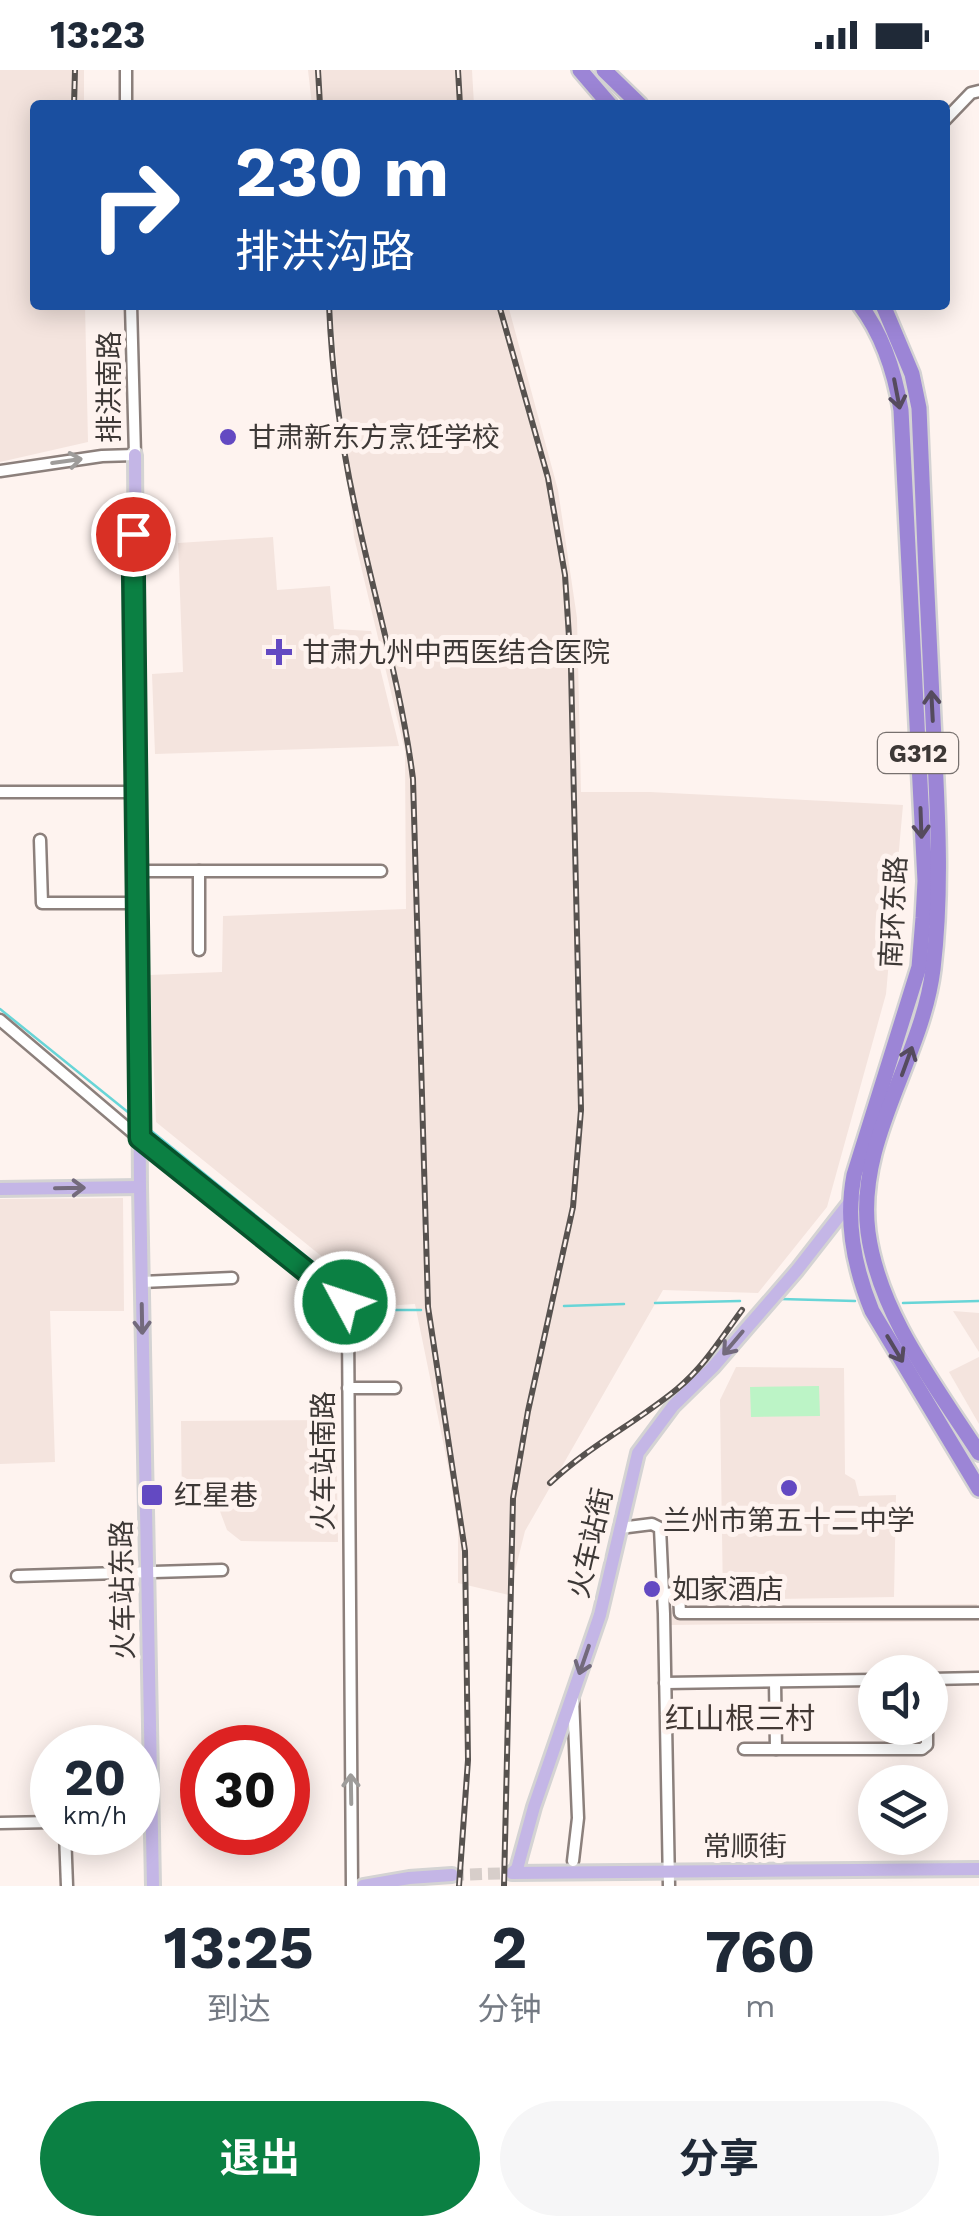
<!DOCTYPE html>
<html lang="zh">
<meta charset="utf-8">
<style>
:root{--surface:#fff;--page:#f6f6f7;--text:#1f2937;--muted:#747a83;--accent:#0b8043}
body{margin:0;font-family:"Work Sans","Noto Sans SC",sans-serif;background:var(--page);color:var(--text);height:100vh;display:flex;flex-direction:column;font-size:38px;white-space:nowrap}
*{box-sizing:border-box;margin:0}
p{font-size:32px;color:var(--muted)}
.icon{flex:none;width:55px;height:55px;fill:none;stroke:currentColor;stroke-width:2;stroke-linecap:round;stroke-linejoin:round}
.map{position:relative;height:1816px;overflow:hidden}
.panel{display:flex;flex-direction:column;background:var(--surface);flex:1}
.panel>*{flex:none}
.hud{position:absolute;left:30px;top:30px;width:920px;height:210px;border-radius:10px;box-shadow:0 5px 25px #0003;background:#1a4fa0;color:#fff;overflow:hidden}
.tools{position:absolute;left:858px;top:1585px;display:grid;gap:20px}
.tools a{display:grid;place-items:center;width:90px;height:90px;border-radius:50%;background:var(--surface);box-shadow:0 5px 25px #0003;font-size:50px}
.speed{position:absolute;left:30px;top:1655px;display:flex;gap:20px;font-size:50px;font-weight:700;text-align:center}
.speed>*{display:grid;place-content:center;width:130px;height:130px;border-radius:50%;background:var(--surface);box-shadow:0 5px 25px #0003;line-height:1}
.speed small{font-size:25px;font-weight:400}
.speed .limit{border:15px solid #d22;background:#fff;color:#111}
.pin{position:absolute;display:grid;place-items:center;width:85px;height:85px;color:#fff;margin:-42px;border:5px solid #fff;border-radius:50%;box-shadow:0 2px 10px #0007}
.me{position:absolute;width:110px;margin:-55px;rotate:310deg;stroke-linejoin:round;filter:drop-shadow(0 0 8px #0008)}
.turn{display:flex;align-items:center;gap:35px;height:210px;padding:0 40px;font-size:45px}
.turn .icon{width:130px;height:130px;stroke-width:2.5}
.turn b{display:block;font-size:70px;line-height:85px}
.eta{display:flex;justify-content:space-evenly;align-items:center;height:170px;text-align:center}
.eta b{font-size:60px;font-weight:700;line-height:70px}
.primary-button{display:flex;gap:20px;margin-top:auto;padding:20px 40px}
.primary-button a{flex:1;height:115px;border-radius:60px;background:var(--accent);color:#fff;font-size:40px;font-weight:700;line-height:115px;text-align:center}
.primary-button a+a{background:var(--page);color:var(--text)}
.status{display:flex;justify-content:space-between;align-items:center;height:70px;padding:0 50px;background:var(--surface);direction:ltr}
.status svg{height:28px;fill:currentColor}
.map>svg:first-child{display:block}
</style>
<div class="status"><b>13:23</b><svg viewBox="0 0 49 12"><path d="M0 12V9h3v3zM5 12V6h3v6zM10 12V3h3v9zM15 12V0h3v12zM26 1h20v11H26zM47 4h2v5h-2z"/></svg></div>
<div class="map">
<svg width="979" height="1816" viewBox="0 0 979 1816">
<rect width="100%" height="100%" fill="#fef3ef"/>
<g fill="#f4e4de">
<path d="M 0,0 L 84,0 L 84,35 L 35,35 L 35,235 L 85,235 L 88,372 L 0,392 Z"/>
<path d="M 308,0 L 472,0 L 474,35 L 312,35 Z"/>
<path d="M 331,235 L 508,235 L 558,420 L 577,548 L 581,722 L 650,722 L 903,735 L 886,924 L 827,1137 L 758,1223 L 663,1220 L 525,1461 L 509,1525 L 458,1513 L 458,1461 L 450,1406 L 415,1234 L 383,1236 L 156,1052 L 150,905 L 222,902 L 223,846 L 406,839 L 405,681 L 354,467 Z"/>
<path d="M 273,467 L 277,520 L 330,516 L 334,559 L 371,561 L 399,676 L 155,684 L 152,604 L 183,602 L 178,473 Z"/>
<path d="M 123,1128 L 124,1241 L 50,1241 L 55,1392 L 0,1394 L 0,1129 Z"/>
<path d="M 953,1241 L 979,1243 L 979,1282 Z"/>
<path d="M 979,1287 L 979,1354 L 949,1302 Z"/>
<path d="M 736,1297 L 844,1298 L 845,1404 L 855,1410 L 859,1426 L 896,1425 L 894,1527 L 723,1530 L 720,1330 Z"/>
<path d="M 336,1350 L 338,1472 L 241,1471 L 227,1460 L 218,1436 L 182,1436 L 181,1351 Z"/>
<path d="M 977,1534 L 978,1551 L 670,1555 L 670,1538 Z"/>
</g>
<path fill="#bcf4c6" d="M 819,1316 L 820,1346 L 751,1347 L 750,1317 Z"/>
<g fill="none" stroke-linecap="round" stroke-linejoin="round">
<g stroke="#68d5d7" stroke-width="2.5">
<path d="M 0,939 L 134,1047"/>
<path d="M 144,1055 L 328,1204 L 367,1230 L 395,1240 L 421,1240"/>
<path d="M 781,1229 L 855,1231"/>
<path d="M 655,1233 L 740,1231"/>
<path d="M 903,1233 L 979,1231"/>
<path d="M 564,1236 L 624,1234"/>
</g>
<path stroke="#d7ceca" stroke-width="12" stroke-dasharray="12 6" stroke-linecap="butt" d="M 452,1805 L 512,1803"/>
<g stroke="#8c807c" stroke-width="15">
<g id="minor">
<path d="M 126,0 L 126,35"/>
<path d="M 945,50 L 971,23 L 979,21"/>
<path d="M 0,401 L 102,386 L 135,385 L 131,235"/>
<path d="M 0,722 L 137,722"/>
<path d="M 40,770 L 42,833 L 138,833"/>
<path d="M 137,801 L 381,801"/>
<path d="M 199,801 L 199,880"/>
<path d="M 0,950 L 139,1068 L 345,1232 L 348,1254 L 352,1816"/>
<path d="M 142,1212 L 232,1208"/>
<path d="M 348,1318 L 395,1318"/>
<path d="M 620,1458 L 652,1454 L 660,1458 L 664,1544 L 669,1816"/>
<path d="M 17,1506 L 222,1500"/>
<path d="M 663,1524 L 679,1523 L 680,1543 L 979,1543"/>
<path d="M 930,1609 L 979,1608"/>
<path d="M 775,1612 L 776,1679"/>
<path d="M 665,1613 L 875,1610"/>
<path d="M 744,1679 L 922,1679 L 927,1675 L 927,1658"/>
<path d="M 0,1753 L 52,1752"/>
<path d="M 65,1762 L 67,1816"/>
<path d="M 573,1791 L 578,1748 L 573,1628"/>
</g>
</g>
<g stroke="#d4d3d3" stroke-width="18">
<g id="major">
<path d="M 135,385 L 140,1117 L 153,1816"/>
<path d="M 0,1119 L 140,1117"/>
<path d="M 854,1127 L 797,1200 L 713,1297 L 673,1336 L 638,1383 L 600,1545 L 534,1737 L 517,1799 L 512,1803 L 979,1799"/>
<path d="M 363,1816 L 409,1808 L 452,1805"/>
</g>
</g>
<g stroke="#d4d3d3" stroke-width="20">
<g id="highway">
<path d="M 580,0 L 610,35"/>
<path d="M 604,0 L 640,35"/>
<path d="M 860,235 C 882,264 895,304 901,340 L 925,811 L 923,848 L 919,897 L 854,1105 C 845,1152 854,1197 872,1241 L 979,1419"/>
<path d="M 883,235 L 912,304 L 919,338 C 923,442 928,545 933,649 C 937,732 943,816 933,899 C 922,989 856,1069 868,1162 C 879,1244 935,1315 979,1383"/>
</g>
</g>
<use href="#minor" stroke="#fff" stroke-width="10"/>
<use href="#major" stroke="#c4b6e6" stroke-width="12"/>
<use href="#highway" stroke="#9c85d6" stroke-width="15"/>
<g stroke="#57524f" stroke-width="6">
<g id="rail">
<path d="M 318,0 L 320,35"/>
<path d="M 458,0 L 460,35"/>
<path d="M 74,35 L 75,0"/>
<path d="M 329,235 C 332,302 340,367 354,432 C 373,524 401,615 413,709 L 428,1237 L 465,1481 L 468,1690 L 459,1816"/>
<path d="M 499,235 L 548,408 L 565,505 L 571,598 L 581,1040 L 573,1137 L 528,1341 L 513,1428 L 504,1816"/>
<path d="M 550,1413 C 589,1376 636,1353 677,1319 C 704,1297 722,1267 742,1240"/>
</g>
</g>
<use href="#rail" stroke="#fef3ef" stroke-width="2.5" stroke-dasharray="8" stroke-linecap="butt"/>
</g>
<defs><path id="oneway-shaft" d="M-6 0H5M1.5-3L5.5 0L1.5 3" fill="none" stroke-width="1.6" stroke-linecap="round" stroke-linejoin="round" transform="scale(2.5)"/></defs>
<g stroke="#554b5e">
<use href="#oneway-shaft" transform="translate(897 324) rotate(79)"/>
<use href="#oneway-shaft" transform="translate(932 636) rotate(-93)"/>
<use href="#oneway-shaft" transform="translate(921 753) rotate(88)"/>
<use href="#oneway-shaft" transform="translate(907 991) rotate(-70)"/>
<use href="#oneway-shaft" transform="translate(895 1279) rotate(59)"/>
</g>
<g stroke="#9e9c9a">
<use href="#oneway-shaft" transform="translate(67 391) rotate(-8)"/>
<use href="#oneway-shaft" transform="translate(351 1719) rotate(-91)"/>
</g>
<g stroke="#736a7c">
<use href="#oneway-shaft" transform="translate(70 1118) rotate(-1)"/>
<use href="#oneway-shaft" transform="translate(142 1249) rotate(89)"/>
<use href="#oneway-shaft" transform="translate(733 1273) rotate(130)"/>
<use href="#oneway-shaft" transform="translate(584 1590) rotate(109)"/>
</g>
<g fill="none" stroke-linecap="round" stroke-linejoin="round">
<g stroke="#07532c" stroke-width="25">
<path id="route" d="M 133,464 L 140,1068 L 345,1232"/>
</g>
<use href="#route" stroke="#0b8043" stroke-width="18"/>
</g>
<g fill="#6349c2" stroke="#fef3ef" stroke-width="4">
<circle cx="228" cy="367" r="10"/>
<path d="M274 567h10v10h10v10h-10v10h-10v-10h-10v-10h10z"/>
<circle cx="789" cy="1418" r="10"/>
<rect x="140" y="1413" width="24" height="24" rx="5"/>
<circle cx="652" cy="1519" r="10"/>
</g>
<g text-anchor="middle" stroke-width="10" stroke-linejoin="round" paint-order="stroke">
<rect fill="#fef3ef" stroke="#77706e" stroke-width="2.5" x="878" y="663" width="80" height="40" rx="8"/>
<g font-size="25" font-weight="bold" fill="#3d3836">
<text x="918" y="692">G312</text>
</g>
<g font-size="28" fill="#3d3836" stroke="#fef3ef">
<text transform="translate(109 317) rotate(-90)" y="10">排洪南路</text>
<text transform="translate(893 842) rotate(-87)" y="10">南环东路</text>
<text transform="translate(323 1391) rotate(-90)" y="10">火车站南路</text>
<text transform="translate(590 1473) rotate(-77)" y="10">火车站街</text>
<text transform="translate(122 1520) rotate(-91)" y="10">火车站东路</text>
<text x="745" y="1786">常顺街</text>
</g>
<g font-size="28" fill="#3d3836" stroke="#fef3ef" text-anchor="start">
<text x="248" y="377">甘肃新东方烹饪学校</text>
<text x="302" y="592">甘肃九州中西医结合医院</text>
<text x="174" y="1435">红星巷</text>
<text x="789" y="1460" text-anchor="middle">兰州市第五十二中学</text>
<text x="672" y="1529">如家酒店</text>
</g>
<g font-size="30" fill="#433935" stroke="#fef3ef">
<text x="740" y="1659">红山根三村</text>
</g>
</g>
</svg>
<div class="tools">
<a><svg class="icon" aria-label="sound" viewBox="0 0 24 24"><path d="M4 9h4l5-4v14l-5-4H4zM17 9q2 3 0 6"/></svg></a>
<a><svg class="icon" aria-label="layers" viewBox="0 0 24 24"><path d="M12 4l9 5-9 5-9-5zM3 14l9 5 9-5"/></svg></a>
</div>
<div class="speed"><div>20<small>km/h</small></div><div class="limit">30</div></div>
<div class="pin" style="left:133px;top:464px;background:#d93025"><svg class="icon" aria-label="arrive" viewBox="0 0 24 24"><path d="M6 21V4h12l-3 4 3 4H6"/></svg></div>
<svg class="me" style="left:345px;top:1232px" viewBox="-20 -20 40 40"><circle r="17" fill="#0b8043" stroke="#fff" stroke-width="3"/><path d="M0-11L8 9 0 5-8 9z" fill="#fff"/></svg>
<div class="hud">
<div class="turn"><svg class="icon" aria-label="right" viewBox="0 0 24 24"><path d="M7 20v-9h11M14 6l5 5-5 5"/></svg><div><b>230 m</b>排洪沟路</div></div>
</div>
</div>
<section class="panel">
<div class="eta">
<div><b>13:25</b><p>到达</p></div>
<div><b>2</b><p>分钟</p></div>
<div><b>760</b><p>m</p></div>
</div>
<div class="primary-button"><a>退出</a><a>分享</a></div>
</section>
